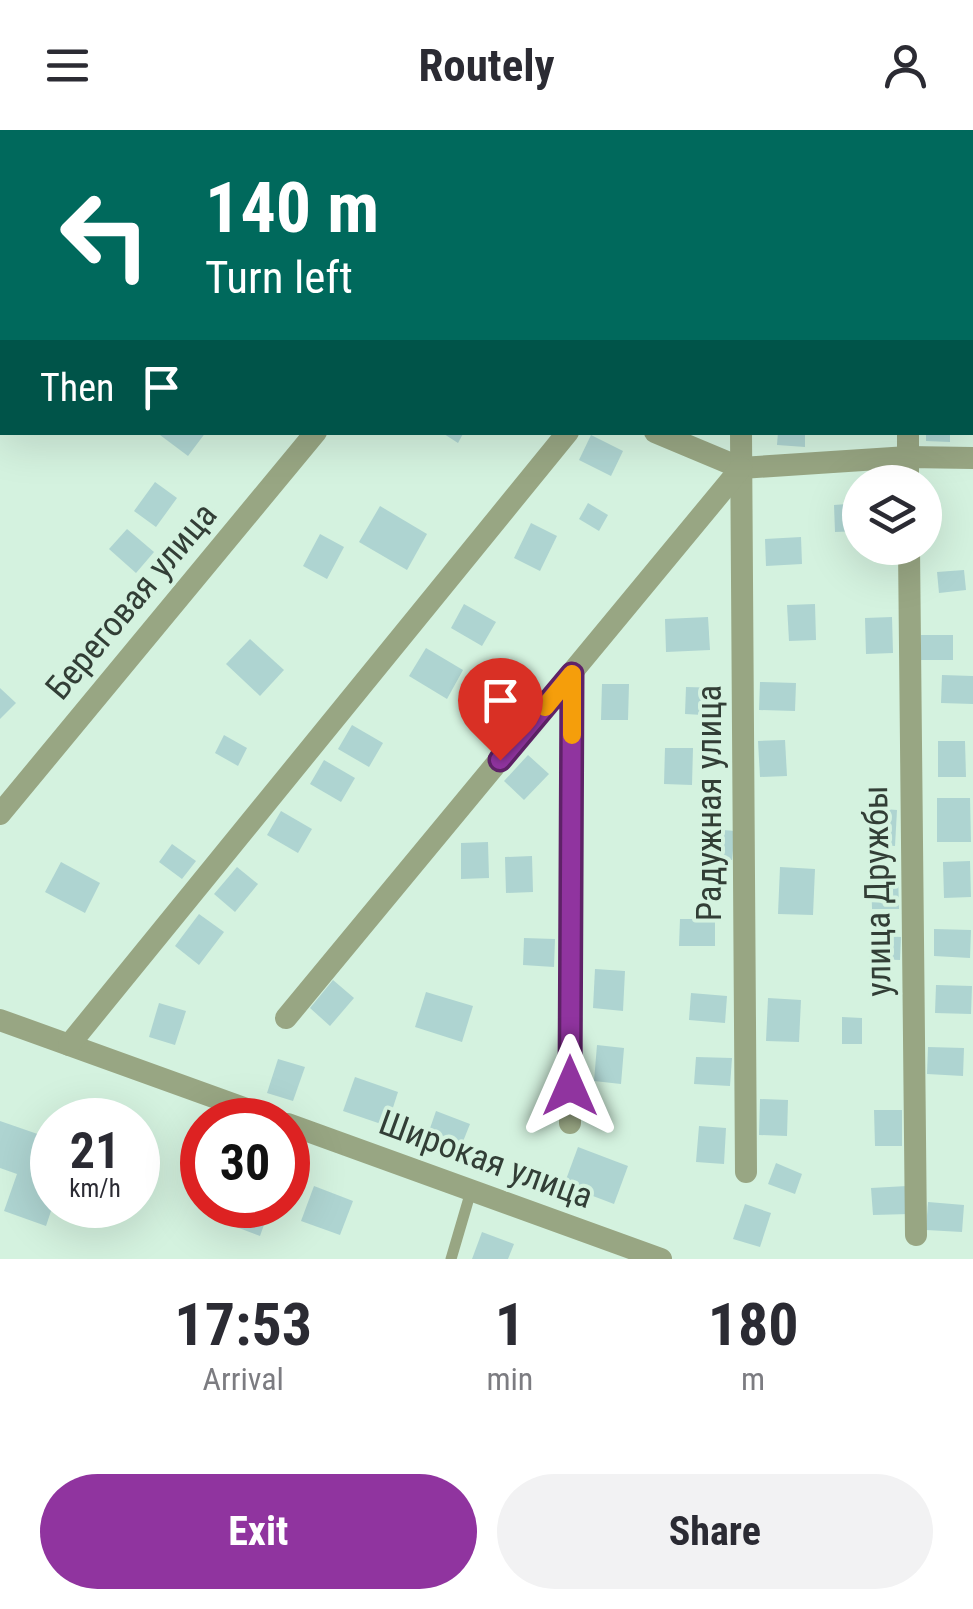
<!DOCTYPE html>
<meta charset="utf-8">
<style>
:root{--surface:#fff;--page:#f2f2f3;--text:#2b2b33;--muted:#7c7c81;--accent:#90349f}
body{margin:0;font-family:"Roboto Condensed",sans-serif;background:var(--page);color:var(--text);height:100vh;display:flex;flex-direction:column;font-size:38px;white-space:nowrap}
*{box-sizing:border-box;margin:0}
p{font-size:32px;color:var(--muted)}
.icon{flex:none;width:55px;height:55px;fill:none;stroke:currentColor;stroke-width:2;stroke-linecap:round;stroke-linejoin:round}
.map{position:relative;height:1129px;overflow:hidden}
.panel{display:flex;flex-direction:column;background:var(--surface);flex:1}
.panel>*{flex:none}
.hud{position:absolute;left:0px;top:0px;width:975px;height:305px;box-shadow:0 10px 40px #0002;background:#00695c;color:#fff;overflow:hidden}
.fabs{position:absolute;left:842px;top:335px;display:grid;gap:20px}
.fabs a{display:grid;place-items:center;width:100px;height:100px;border-radius:50%;background:var(--surface);box-shadow:0 10px 40px #0002;font-size:50px}
.speed{position:absolute;left:30px;top:968px;display:flex;gap:20px;font-size:50px;font-weight:700;text-align:center}
.speed>*{display:grid;place-content:center;width:130px;height:130px;border-radius:50%;background:var(--surface);box-shadow:0 10px 40px #0002;line-height:1}
.speed small{font-size:25px;font-weight:400}
.speed .limit{border:15px solid #d22;background:#fff;color:#111}
.pin{position:absolute;display:grid;place-items:center;width:85px;height:85px;color:#fff;margin:-102px -42px;border-radius:50% 50% 50% 0;rotate:-45deg;box-shadow:0 0 10px #0007}
.pin .icon{rotate:45deg}
.me{position:absolute;width:110px;margin:-55px;rotate:0deg;stroke-linejoin:round;filter:drop-shadow(0 0 8px #0008)}
.turn{display:flex;align-items:center;gap:35px;height:210px;padding:0 40px;font-size:45px}
.turn .icon{width:130px;height:130px;stroke-width:2.5}
.turn b{display:block;font-size:70px;line-height:85px}
.then{display:flex;align-items:center;height:95px;padding:0 40px;background:#0003;gap:20px;font-size:38px}
.eta{display:flex;justify-content:space-evenly;align-items:center;height:170px;text-align:center}
.eta b{font-size:60px;font-weight:700;line-height:70px}
.cta{display:flex;gap:20px;margin-top:auto;padding:20px 40px}
.cta a{flex:1;height:115px;border-radius:60px;background:var(--accent);color:#fff;font-size:40px;font-weight:700;line-height:115px;text-align:center}
.cta a+a{background:var(--page);color:var(--text)}
header{display:flex;justify-content:space-between;align-items:center;height:130px;padding:0 40px;background:var(--surface);font-size:45px;font-weight:700}
.map>svg:first-child{display:block}
</style>
<header><svg class="icon" aria-label="menu" viewBox="0 0 24 24"><path d="M4 6h16M4 12h16M4 18h16"/></svg>Routely<svg class="icon" aria-label="person" viewBox="0 0 24 24"><circle cx="12" cy="8" r="4"/><path d="M4 21q1-7 8-7t8 7"/></svg></header>
<div class="map">
<svg width="973" height="1129" viewBox="0 0 973 1129">
<rect width="100%" height="100%" fill="#d4f2df"/>
<path fill="#66d8fe" d="M 0,0 L 70,0 L 68,2 L 2,2 L 2,86 L 0,89 Z"/>
<g fill="#aed4d1">
<path d="M 162,302 L 206,302 L 188,326 L 160,305 Z"/>
<path d="M 441,302 L 464,302 L 458,313 Z"/>
<path d="M 778,302 L 805,302 L 805,317 L 777,315 Z"/>
<path d="M 926,302 L 950,302 L 950,312 L 926,311 Z"/>
<path d="M 591,305 L 623,321 L 611,346 L 579,330 Z"/>
<path d="M 155,352 L 177,368 L 156,397 L 134,381 Z"/>
<path d="M 588,373 L 608,385 L 599,401 L 579,389 Z"/>
<path d="M 860,373 L 860,401 L 835,402 L 834,375 Z"/>
<path d="M 380,376 L 427,404 L 407,440 L 359,412 Z"/>
<path d="M 531,393 L 557,406 L 540,441 L 514,428 Z"/>
<path d="M 127,399 L 154,422 L 136,443 L 109,419 Z"/>
<path d="M 320,404 L 344,417 L 327,449 L 303,436 Z"/>
<path d="M 801,407 L 802,434 L 766,436 L 765,409 Z"/>
<path d="M 964,440 L 966,460 L 939,463 L 937,442 Z"/>
<path d="M 464,474 L 496,492 L 482,516 L 451,498 Z"/>
<path d="M 815,474 L 816,510 L 789,511 L 787,475 Z"/>
<path d="M 708,487 L 710,520 L 666,522 L 665,489 Z"/>
<path d="M 892,487 L 893,523 L 866,524 L 865,488 Z"/>
<rect x="921" y="505" width="32" height="25"/>
<path d="M 250,509 L 284,540 L 260,566 L 226,534 Z"/>
<path d="M 426,518 L 463,540 L 447,569 L 409,546 Z"/>
<path d="M 942,545 L 973,546 L 973,574 L 941,573 Z"/>
<path d="M 760,552 L 796,553 L 795,581 L 759,580 Z"/>
<path d="M 602,554 L 629,554 L 628,590 L 601,590 Z"/>
<path d="M 686,557 L 722,558 L 721,586 L 685,584 Z"/>
<path d="M 0,558 L 16,573 L 0,589 Z"/>
<path d="M 352,595 L 383,613 L 369,637 L 338,619 Z"/>
<path d="M 224,605 L 247,618 L 238,636 L 215,623 Z"/>
<path d="M 785,610 L 787,646 L 760,647 L 758,611 Z"/>
<path d="M 938,611 L 965,611 L 966,647 L 938,647 Z"/>
<path d="M 665,618 L 693,618 L 692,655 L 664,654 Z"/>
<path d="M 528,625 L 549,644 L 524,670 L 504,651 Z"/>
<path d="M 324,630 L 355,648 L 341,672 L 310,654 Z"/>
<path d="M 937,668 L 970,668 L 971,712 L 937,712 Z"/>
<path d="M 870,678 L 897,680 L 895,716 L 868,714 Z"/>
<path d="M 281,681 L 312,699 L 298,723 L 267,705 Z"/>
<path d="M 712,699 L 735,701 L 732,730 L 710,728 Z"/>
<path d="M 488,712 L 489,748 L 461,749 L 461,713 Z"/>
<path d="M 172,714 L 196,731 L 182,749 L 159,732 Z"/>
<path d="M 532,726 L 533,762 L 506,763 L 505,727 Z"/>
<path d="M 970,731 L 971,767 L 944,768 L 943,732 Z"/>
<path d="M 61,732 L 100,753 L 85,783 L 45,762 Z"/>
<path d="M 237,737 L 258,754 L 235,782 L 214,764 Z"/>
<path d="M 780,737 L 815,739 L 813,785 L 778,784 Z"/>
<path d="M 871,743 L 898,743 L 899,779 L 872,779 Z"/>
<path d="M 199,784 L 224,802 L 199,835 L 175,816 Z"/>
<path d="M 680,789 L 715,789 L 715,816 L 679,816 Z"/>
<path d="M 934,799 L 971,800 L 970,828 L 934,826 Z"/>
<path d="M 870,805 L 901,807 L 900,830 L 869,829 Z"/>
<path d="M 524,808 L 555,809 L 554,837 L 523,835 Z"/>
<path d="M 595,839 L 625,841 L 623,881 L 593,878 Z"/>
<path d="M 333,850 L 354,868 L 330,896 L 310,878 Z"/>
<path d="M 936,855 L 972,856 L 971,884 L 935,883 Z"/>
<path d="M 426,862 L 473,876 L 462,912 L 415,897 Z"/>
<path d="M 691,863 L 727,866 L 725,893 L 689,890 Z"/>
<path d="M 768,868 L 801,870 L 799,912 L 766,911 Z"/>
<path d="M 159,873 L 186,881 L 175,915 L 149,907 Z"/>
<path d="M 842,887 L 862,888 L 862,914 L 842,914 Z"/>
<path d="M 597,915 L 624,918 L 621,954 L 594,951 Z"/>
<path d="M 928,917 L 964,918 L 963,946 L 927,944 Z"/>
<path d="M 696,927 L 732,928 L 730,956 L 694,954 Z"/>
<path d="M 278,929 L 305,937 L 293,971 L 267,963 Z"/>
<path d="M 355,947 L 398,962 L 387,996 L 343,981 Z"/>
<path d="M 760,969 L 788,970 L 787,1006 L 759,1005 Z"/>
<path d="M 874,980 L 902,980 L 902,1016 L 875,1016 Z"/>
<path d="M 436,981 L 470,994 L 460,1019 L 427,1007 Z"/>
<path d="M 0,991 L 52,1009 L 53,1075 L 46,1096 L 4,1081 L 17,1044 L 0,1038 Z"/>
<path d="M 699,996 L 726,998 L 724,1034 L 696,1032 Z"/>
<path d="M 578,1017 L 628,1036 L 614,1074 L 564,1055 Z"/>
<path d="M 776,1033 L 802,1044 L 795,1064 L 768,1054 Z"/>
<path d="M 314,1056 L 353,1071 L 340,1105 L 301,1091 Z"/>
<path d="M 907,1056 L 909,1084 L 873,1085 L 871,1058 Z"/>
<path d="M 928,1072 L 964,1075 L 962,1102 L 926,1100 Z"/>
<path d="M 745,1074 L 771,1083 L 760,1117 L 733,1109 Z"/>
<path d="M 238,1075 L 271,1075 L 260,1106 L 231,1095 Z"/>
<path d="M 482,1102 L 514,1114 L 508,1129 L 472,1129 Z"/>
</g>
<g fill="none" stroke-linecap="round" stroke-linejoin="round">
<path stroke="#98a683" stroke-width="11" d="M 451,1129 L 471,1061"/>
<g stroke="#98a683" stroke-width="22">
<path d="M 904,0 L 904,2"/>
<path d="M 563,2 L 565,0"/>
<path d="M 655,302 L 741,338 L 908,327 L 973,328"/>
<path d="M 741,302 L 746,1042"/>
<path d="M 908,302 L 908,352"/>
<path d="M 909,418 L 916,1105"/>
<path d="M 0,684 L 316,302"/>
<path d="M 286,888 L 741,338"/>
<path d="M 0,890 L 277,990"/>
<path d="M 69,915 L 568,302"/>
<path d="M 570,993 L 572,544"/>
<path d="M 288,994 L 661,1129"/>
</g>
</g>
<g fill="none" stroke-linecap="round" stroke-linejoin="round">
<g stroke="#5e2267" stroke-width="25">
<path id="route" d="M 500,630 L 572,544 L 570,956"/>
</g>
<use href="#route" stroke="#90349f" stroke-width="18"/>
<path stroke="#f59e0b" stroke-width="18" d="M 545,577 L 572,544 L 572,605"/>
</g>
<g text-anchor="middle" stroke-width="8" stroke-linejoin="round" paint-order="stroke">
<g font-size="35" fill="#323e36" stroke="#d4f2df">
<text transform="translate(131 471) rotate(-50)" y="12">Береговая улица</text>
<text transform="translate(709 673) rotate(-90)" y="12">Радужная улица</text>
<text transform="translate(877 761) rotate(-91)" y="12">улица Дружбы</text>
<text transform="translate(486 1029) rotate(20)" y="12">Широкая улица</text>
</g>
</g>
</svg>
<div class="fabs">
<a><svg class="icon" aria-label="layers" viewBox="0 0 24 24"><path d="M12 4l9 5-9 5-9-5zM3 14l9 5 9-5"/></svg></a>
</div>
<div class="speed"><div>21<small>km/h</small></div><div class="limit">30</div></div>
<div class="pin" style="left:500px;top:630px;background:#d93025"><svg class="icon" aria-label="arrive" viewBox="0 0 24 24"><path d="M6 21V4h12l-3 4 3 4H6"/></svg></div>
<svg class="me" style="left:570px;top:956px" viewBox="-20 -20 40 40"><path d="M0-17L14 15 0 8-14 15z" fill="#90349f" stroke="#fff" stroke-width="4"/></svg>
<div class="hud">
<div class="turn"><svg class="icon" aria-label="left" viewBox="0 0 24 24"><path d="M17 20v-9H6M10 6l-5 5 5 5"/></svg><div><b>140 m</b>Turn left</div></div>
<div class="then">Then<svg class="icon" aria-label="arrive" viewBox="0 0 24 24"><path d="M6 21V4h12l-3 4 3 4H6"/></svg></div>
</div>
</div>
<section class="panel">
<div class="eta">
<div><b>17:53</b><p>Arrival</p></div>
<div><b>1</b><p>min</p></div>
<div><b>180</b><p>m</p></div>
</div>
<div class="cta"><a>Exit</a><a>Share</a></div>
</section>
